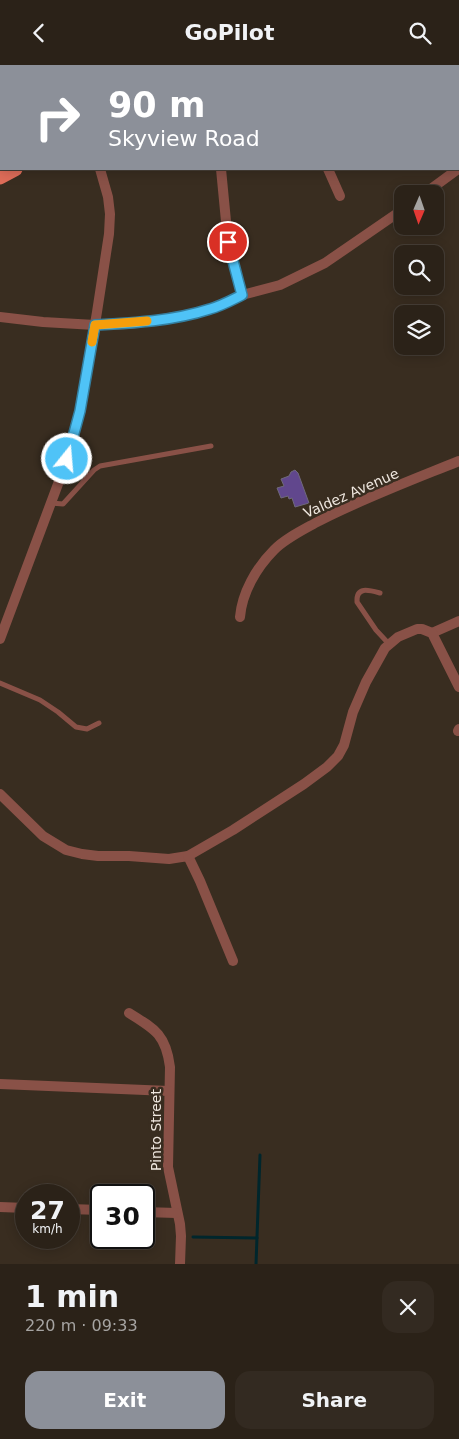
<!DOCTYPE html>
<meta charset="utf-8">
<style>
:root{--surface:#2b2218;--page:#332a21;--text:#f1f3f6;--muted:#a6a4a2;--line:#473f37;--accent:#8c9099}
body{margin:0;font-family:"DejaVu Sans",sans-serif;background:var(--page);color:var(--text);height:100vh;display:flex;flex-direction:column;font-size:19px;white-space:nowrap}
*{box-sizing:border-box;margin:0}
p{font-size:16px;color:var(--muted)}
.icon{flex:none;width:28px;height:28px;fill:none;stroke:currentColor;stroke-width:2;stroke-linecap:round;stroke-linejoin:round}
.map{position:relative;height:1199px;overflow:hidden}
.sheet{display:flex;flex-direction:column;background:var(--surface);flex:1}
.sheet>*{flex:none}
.banner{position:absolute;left:0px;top:0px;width:460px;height:105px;box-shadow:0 2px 12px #0003,0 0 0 1px var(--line);background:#8c9099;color:#fff;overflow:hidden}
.needle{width:32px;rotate:182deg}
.fabs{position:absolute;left:394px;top:120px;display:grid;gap:10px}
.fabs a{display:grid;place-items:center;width:50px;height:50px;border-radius:10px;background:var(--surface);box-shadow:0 2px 12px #0003,0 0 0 1px var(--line);font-size:25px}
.speed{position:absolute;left:15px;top:1119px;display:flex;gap:10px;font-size:25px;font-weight:700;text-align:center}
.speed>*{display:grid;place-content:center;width:65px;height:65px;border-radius:50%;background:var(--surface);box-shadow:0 2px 12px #0003,0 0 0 1px var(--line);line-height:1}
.speed small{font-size:12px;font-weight:400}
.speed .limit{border:2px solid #111;border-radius:8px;background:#fff;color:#111}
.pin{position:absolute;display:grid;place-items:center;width:42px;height:42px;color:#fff;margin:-21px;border:2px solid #fff;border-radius:50%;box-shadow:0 1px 5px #0007}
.me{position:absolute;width:55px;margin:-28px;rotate:17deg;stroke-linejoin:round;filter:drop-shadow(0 0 4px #0008)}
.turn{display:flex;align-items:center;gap:18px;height:105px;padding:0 25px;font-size:22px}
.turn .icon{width:65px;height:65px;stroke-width:2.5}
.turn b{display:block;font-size:35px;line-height:42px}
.round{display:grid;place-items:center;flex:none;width:52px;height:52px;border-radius:15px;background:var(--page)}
.headline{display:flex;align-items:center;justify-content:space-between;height:85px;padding:0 25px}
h1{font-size:30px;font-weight:800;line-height:38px}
.cta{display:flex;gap:10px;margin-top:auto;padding:10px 25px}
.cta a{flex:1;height:58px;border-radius:15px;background:var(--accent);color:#fff;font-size:20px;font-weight:800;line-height:58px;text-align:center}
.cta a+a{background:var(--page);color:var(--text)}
header{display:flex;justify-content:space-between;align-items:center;height:65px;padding:0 25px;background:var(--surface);font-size:22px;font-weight:800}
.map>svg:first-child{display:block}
</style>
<header><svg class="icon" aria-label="back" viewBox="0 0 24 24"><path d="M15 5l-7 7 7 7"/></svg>GoPilot<svg class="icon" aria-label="search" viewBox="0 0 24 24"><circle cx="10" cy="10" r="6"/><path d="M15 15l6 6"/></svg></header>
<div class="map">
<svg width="459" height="1199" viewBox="0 0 459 1199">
<rect width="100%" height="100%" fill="#392d20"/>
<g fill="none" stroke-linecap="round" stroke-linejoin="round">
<g stroke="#00262c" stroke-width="3">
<path d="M 193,1172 L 257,1173"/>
<path d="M 256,1199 L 260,1090"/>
</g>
</g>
<path fill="#61478d" stroke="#6f697b" d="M 295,405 L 298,408 L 309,438 L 295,442 L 292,433 L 289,434 L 288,431 L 281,433 L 277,423 L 284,421 L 281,414 L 289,411 L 291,407 Z"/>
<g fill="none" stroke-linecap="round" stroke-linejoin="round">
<g stroke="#895147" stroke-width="5">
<path d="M 51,438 L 63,439 L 94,405 L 100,401 L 211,381"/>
<path d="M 380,528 C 369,525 356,521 357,537 L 376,565 L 389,579"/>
<path d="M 0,618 L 40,635 L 58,647 L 76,662 L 87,664 L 99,658"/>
</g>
<g stroke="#895147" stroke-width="10">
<path d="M 37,1 L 37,0"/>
<path d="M 415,1 L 417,0"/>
<path d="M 0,27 L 1,26"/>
<path d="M 221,104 L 228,177 L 242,230"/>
<path d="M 328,104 L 340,131"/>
<path d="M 424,129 L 458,104"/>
<path d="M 0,252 L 43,257 L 95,260 L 129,259 L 151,256 L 181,251 L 211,244 L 242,230 L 280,220 L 325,198 L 402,145"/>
<path d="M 240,552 C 242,528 256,503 274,485 C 286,473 303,465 319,456 C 364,433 412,415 459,396"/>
<path d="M 432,568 L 459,556"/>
<path d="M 0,574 L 67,395 L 80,346 L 97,247 L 109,169 L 110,149 L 108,132 L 100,104"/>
<path d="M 458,666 L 459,664"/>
<path d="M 0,729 L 43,771 L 66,785 L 82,789 L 98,791 L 129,791 L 169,794 L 188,791 L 200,816 L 233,896"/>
<path d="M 188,791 L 233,765 L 304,719 L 327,702 L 338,691 L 344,680 L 353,647 L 366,617 L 385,583 L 398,572 L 417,564 L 422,564 L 432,568 L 459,622"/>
<path d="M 129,948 C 155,964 166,970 170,1002 L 168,1102 L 180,1159 L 181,1171 L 180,1199"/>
<path d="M 0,1019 L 169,1026"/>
<path d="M 0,1142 L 26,1143"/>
<path d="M 69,1144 L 101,1145"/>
<path d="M 144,1147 L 176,1148"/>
</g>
<g stroke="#df6d59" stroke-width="15">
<path d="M 145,1 L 148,0"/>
<path d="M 213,1 L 216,0"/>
<path d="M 0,79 L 1,78"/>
<path d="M 0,112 L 15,104"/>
</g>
</g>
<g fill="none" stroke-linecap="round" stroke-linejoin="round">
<g stroke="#337fa1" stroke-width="12">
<path id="route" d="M 67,394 L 80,346 L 95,260 C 134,258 173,256 210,244 C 221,241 232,235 242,230 L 228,177"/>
</g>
<use href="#route" stroke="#4fc3f7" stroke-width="9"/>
<path stroke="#f59e0b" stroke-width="9" d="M 92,277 L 95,260 L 147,256"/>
</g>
<g text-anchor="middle" stroke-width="5" stroke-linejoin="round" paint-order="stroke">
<g font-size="14" fill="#efe7df" stroke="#392d20">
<text transform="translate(351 428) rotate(-24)" y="5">Valdez Avenue</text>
<text transform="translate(156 1065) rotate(-90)" y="5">Pinto Street</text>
</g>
</g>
</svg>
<div class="fabs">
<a><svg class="needle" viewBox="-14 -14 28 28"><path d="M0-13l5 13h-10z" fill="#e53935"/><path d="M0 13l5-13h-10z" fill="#a6a4a2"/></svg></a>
<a><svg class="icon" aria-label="search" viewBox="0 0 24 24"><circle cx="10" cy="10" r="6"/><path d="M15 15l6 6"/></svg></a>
<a><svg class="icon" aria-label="layers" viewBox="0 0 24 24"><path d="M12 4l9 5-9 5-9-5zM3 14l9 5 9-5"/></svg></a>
</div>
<div class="speed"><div>27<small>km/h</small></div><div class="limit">30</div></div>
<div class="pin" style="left:228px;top:177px;background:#d93025"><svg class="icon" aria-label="arrive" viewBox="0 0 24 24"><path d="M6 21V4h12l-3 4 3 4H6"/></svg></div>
<svg class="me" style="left:67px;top:394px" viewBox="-20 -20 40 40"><circle r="17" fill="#4fc3f7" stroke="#fff" stroke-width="3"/><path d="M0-11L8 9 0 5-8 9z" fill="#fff"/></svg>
<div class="banner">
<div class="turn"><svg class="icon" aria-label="right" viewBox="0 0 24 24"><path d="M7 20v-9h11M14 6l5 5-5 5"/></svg><div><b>90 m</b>Skyview Road</div></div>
</div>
</div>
<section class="sheet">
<div class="headline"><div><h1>1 min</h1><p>220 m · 09:33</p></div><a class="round"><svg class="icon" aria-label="close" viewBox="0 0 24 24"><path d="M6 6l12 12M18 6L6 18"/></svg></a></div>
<div class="cta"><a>Exit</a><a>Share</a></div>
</section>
